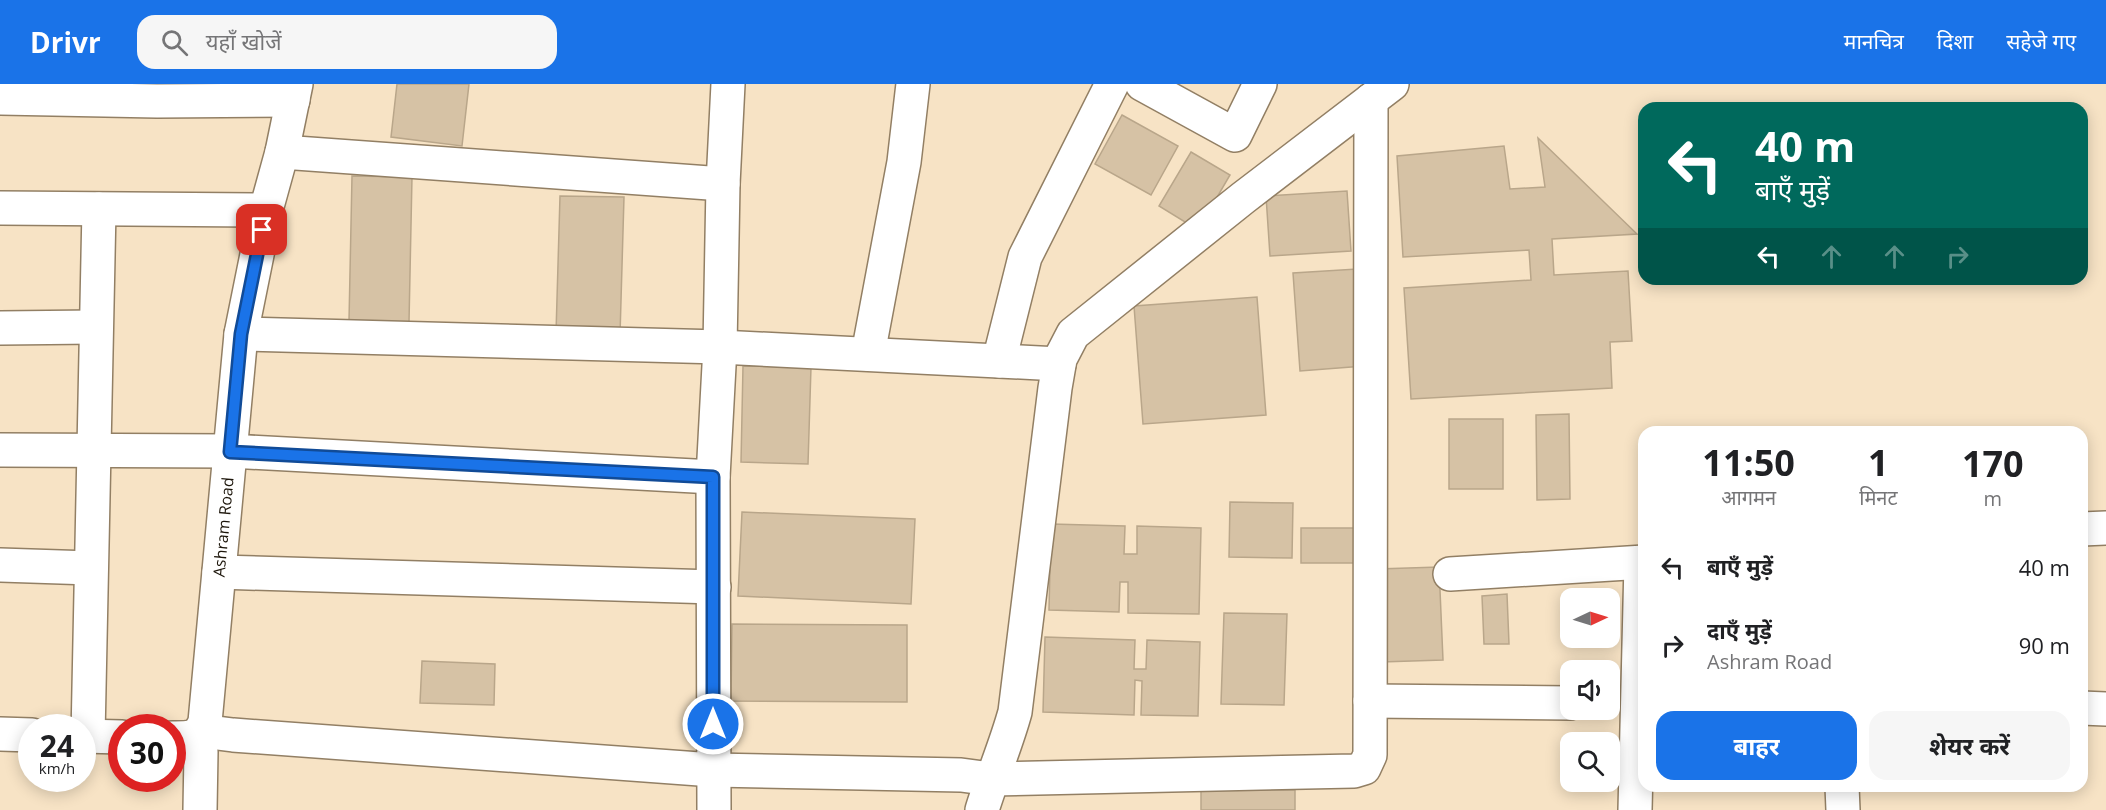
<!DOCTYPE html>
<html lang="hi">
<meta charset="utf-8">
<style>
:root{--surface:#fff;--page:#f6f6f6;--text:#202124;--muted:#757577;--accent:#1a73e8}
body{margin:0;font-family:"Open Sans","Noto Sans Devanagari",sans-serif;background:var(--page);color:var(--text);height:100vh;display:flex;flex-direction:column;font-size:22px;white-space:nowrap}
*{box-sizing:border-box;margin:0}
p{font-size:20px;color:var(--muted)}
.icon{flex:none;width:33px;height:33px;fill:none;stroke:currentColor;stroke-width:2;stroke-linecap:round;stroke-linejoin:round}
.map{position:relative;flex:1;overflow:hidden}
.drawer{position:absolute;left:1638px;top:342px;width:450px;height:366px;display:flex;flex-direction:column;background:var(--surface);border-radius:18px;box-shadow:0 3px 15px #0003}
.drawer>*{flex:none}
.top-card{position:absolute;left:1638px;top:18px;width:450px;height:183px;border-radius:18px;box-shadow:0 3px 15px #0003;background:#00695c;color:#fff;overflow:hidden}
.needle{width:39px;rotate:86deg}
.fabs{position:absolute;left:1560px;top:504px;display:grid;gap:12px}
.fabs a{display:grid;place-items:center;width:60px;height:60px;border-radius:12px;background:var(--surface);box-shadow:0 3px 15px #0003;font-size:30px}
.speed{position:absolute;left:18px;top:630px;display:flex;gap:12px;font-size:30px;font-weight:700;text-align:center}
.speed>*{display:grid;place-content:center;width:78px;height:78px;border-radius:50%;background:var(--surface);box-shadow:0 3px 15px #0003;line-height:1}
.speed small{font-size:15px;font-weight:400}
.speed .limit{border:9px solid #d22;background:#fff;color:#111}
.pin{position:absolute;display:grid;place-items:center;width:51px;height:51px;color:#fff;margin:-26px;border-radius:12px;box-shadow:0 3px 9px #0006}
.me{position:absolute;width:66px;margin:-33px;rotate:0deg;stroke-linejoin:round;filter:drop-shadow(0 0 4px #0008)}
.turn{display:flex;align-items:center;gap:21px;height:126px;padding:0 18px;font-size:27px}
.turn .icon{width:78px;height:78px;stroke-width:2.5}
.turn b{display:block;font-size:42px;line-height:51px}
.lanes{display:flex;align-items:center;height:57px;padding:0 18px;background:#0003;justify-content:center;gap:30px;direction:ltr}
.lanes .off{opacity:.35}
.eta{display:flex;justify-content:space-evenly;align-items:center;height:102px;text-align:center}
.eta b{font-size:36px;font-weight:700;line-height:42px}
.button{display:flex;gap:12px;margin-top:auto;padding:12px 18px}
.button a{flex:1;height:69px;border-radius:18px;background:var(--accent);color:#fff;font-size:24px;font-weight:700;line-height:69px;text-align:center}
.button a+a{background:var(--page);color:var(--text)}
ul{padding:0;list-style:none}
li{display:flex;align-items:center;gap:18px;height:78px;padding:0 18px}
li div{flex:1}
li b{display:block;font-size:22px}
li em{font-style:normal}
header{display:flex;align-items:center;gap:36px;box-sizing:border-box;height:84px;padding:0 30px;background:var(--accent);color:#fff}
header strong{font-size:28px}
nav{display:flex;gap:33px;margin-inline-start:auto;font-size:21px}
.search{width:420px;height:54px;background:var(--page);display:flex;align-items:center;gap:15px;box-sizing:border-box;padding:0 21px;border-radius:18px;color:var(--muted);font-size:22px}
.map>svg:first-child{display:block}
</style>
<header>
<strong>Drivr</strong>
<div class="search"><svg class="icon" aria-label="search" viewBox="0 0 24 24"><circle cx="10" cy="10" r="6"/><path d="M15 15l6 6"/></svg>यहाँ खोजें</div>
<nav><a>मानचित्र</a><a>दिशा</a><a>सहेजे गए</a></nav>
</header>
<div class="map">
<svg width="2106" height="726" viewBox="0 0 2106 726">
<rect width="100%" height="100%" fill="#f7e3c5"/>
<g fill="#d6c2a5" stroke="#b9a68a" stroke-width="1.5">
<path d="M 397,0 L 469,0 L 462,62 L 391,53 Z"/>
<path d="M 1122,31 L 1178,62 L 1151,111 L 1095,80 Z"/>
<path d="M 1538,54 L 1637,150 L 1552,155 L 1554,191 L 1628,187 L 1632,257 L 1610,258 L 1612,304 L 1411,315 L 1404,204 L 1531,196 L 1529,166 L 1403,173 L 1397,72 L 1504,62 L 1510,105 L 1545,103 Z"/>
<path d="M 1191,68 L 1230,91 L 1198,146 L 1159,122 Z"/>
<path d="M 352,92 L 412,93 L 409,238 L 349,237 Z"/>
<path d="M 1347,107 L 1351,167 L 1270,172 L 1266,112 Z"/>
<path d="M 560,112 L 624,113 L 620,251 L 556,249 Z"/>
<path d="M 1357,185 L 1364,282 L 1300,287 L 1293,189 Z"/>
<path d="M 1257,213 L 1266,331 L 1143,340 L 1134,222 Z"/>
<path d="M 743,282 L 811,283 L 808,380 L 741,378 Z"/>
<path d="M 1569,330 L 1570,415 L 1537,416 L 1536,331 Z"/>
<rect x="1449" y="335" width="54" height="70"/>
<path d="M 1230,418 L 1293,419 L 1292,474 L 1229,473 Z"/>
<path d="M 742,428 L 915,435 L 911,520 L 738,512 Z"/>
<path d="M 1051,440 L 1125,442 L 1124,470 L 1137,470 L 1137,442 L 1201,444 L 1199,530 L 1128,529 L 1128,498 L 1120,498 L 1119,528 L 1049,526 Z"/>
<rect x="1301" y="444" width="59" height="35"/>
<path d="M 1439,483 L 1443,576 L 1381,578 L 1377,485 Z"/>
<path d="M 1507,510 L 1509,560 L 1484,560 L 1482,512 Z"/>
<path d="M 1224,529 L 1287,530 L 1284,621 L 1221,620 Z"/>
<path d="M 732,540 L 907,541 L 907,618 L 731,617 Z"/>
<path d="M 1045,553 L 1135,556 L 1134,585 L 1146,585 L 1147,556 L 1200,558 L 1198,632 L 1141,631 L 1142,597 L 1135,596 L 1134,631 L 1043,628 Z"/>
<path d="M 422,577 L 495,580 L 494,621 L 420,619 Z"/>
<path d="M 1201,705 L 1295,706 L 1295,726 L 1201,726 Z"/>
</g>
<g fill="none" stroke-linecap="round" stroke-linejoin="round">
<g stroke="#927f64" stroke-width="36">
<g id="minor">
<path d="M 1142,0 L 1235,51 L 1260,0"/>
<path d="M 0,14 L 157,17 L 293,16"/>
<path d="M 282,68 L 723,100"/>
<path d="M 0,124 L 266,126"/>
<path d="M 0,244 L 96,243"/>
<path d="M 241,250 L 720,263 L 1059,280"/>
<path d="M 868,270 L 904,78 L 913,0"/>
<path d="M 999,277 L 1025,173 L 1112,0"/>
<path d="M 0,366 L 230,367 L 713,393"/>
<path d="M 2082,445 L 2106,444"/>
<path d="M 0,481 L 91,484"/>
<path d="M 219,488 L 714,503"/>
<path d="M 1450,490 L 1644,478"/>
<path d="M 1370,617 L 1570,619"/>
<path d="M 2082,624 L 2106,625"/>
<path d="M 201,647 L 233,651 L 713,686 L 961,691 L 991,695 L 1354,687 L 1364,684 L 1370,671 L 1371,16"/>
<path d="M 0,650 L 32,651"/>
<path d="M 197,651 L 201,668 L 200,726"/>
<path d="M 82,652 L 122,653"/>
<path d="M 88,652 L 99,125"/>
<path id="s1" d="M 172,654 C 190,654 198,655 205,638 L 241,250 L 266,126 L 282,68 L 296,0"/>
<path d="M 1842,702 L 1843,726"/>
<path d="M 714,726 L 713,393 L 720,263 L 723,100 L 728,0"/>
<path d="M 982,726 C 992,693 1006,661 1015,628 L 1055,304 L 1060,275 L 1073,250 L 1243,114 L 1392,0"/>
<path d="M 1635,726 L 1641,479"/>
</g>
</g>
<use href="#minor" stroke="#fff" stroke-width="33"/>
</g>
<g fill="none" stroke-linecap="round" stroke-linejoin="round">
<g stroke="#114b97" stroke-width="15">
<path id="route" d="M 262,146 L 241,250 L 230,368 L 713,393 L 713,640"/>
</g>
<use href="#route" stroke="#1a73e8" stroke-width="10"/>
</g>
<g text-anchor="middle" stroke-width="6" stroke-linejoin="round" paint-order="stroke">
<g font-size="16" fill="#1d160b" stroke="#f7e3c5">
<text dy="6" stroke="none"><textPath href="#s1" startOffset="236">Ashram Road</textPath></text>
</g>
</g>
</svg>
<div class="fabs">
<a><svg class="needle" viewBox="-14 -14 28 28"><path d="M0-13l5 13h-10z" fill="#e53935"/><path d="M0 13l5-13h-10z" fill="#757577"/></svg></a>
<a><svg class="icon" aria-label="sound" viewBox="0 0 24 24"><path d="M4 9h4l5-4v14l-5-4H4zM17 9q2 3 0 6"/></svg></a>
<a><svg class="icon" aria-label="search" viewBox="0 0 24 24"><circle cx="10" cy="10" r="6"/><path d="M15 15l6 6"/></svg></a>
</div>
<div class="speed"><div>24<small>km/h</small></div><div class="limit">30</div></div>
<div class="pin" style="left:262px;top:146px;background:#d93025"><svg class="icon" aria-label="arrive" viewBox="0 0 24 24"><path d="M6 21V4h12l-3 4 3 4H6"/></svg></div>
<svg class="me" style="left:713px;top:640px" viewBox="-20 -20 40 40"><circle r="17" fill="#1a73e8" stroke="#fff" stroke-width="3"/><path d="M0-11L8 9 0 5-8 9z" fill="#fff"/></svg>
<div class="top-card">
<div class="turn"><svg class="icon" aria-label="left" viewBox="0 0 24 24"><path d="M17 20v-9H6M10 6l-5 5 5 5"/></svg><div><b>40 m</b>बाएँ मुड़ें</div></div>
<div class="lanes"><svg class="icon" aria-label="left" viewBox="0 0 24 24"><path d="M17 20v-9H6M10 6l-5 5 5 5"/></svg><svg class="icon off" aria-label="ahead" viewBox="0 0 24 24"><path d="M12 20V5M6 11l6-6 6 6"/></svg><svg class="icon off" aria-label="ahead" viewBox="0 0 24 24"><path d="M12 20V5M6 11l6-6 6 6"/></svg><svg class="icon off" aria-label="right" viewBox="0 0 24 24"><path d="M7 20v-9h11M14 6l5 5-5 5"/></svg></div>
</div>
<section class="drawer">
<div class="eta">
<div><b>11:50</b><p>आगमन</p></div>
<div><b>1</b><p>मिनट</p></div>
<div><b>170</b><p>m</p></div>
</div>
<ul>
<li><svg class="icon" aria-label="left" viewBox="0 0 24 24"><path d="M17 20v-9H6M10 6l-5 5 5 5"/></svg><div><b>बाएँ मुड़ें</b></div><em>40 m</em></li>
<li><svg class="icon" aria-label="right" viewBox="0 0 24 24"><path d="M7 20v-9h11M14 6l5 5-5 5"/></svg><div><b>दाएँ मुड़ें</b><p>Ashram Road</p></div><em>90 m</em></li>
</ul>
<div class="button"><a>बाहर</a><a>शेयर करें</a></div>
</section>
</div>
